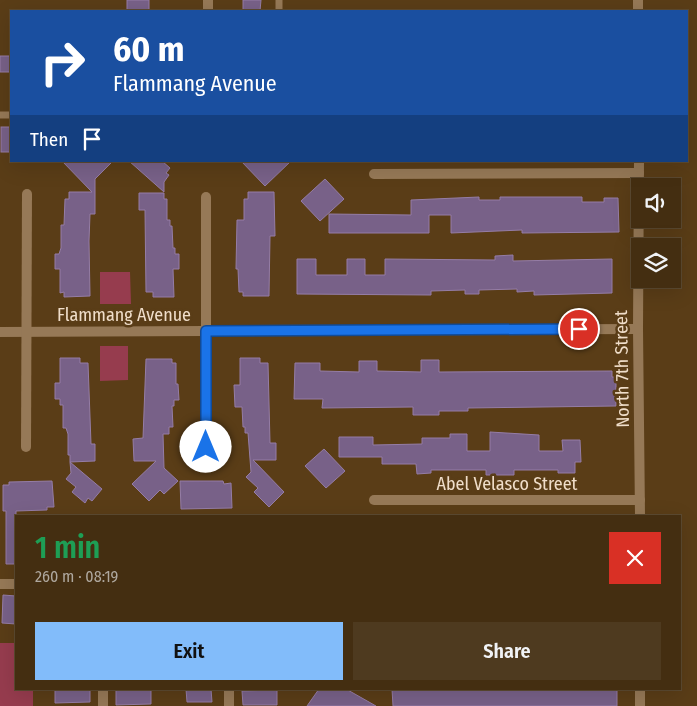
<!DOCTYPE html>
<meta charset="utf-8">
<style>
:root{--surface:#442e11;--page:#4e3a1f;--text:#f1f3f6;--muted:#afa89f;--line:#5c4a31;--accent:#82bcfa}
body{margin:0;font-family:"Fira Sans Condensed",sans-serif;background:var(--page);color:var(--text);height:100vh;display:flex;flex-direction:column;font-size:19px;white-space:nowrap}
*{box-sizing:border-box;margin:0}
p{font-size:16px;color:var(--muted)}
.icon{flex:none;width:28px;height:28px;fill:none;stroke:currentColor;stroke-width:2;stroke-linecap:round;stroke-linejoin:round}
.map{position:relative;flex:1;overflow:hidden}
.drawer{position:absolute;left:15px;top:515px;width:666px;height:175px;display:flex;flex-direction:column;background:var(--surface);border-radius:0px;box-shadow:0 5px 20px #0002,0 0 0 1px var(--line)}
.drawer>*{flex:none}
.guide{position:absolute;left:10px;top:10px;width:678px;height:152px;border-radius:0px;box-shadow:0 5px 20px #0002,0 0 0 1px var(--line);background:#1a4fa0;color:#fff;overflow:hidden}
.tools{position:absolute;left:631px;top:178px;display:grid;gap:10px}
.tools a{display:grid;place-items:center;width:50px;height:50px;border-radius:0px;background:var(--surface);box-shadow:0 5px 20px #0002,0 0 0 1px var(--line);font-size:25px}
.pin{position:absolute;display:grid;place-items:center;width:42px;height:42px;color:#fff;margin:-21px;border:2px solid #fff;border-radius:50%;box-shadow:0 1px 5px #0007}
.me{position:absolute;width:55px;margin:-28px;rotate:0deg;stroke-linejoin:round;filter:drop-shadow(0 0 4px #0008)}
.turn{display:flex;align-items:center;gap:18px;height:105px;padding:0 20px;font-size:22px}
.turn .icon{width:65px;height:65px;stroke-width:2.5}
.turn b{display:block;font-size:35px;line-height:42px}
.then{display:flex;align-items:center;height:48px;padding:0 20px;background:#0003;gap:10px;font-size:19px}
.round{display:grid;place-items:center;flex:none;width:52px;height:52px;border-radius:0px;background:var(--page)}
.headline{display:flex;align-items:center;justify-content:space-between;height:85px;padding:0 20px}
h1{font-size:30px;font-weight:600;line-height:38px;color:#1e9e55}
.cta{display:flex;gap:10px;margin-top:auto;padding:10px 20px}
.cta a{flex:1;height:58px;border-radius:0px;background:var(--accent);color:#111;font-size:20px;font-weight:600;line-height:58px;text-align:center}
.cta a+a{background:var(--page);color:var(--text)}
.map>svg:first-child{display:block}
</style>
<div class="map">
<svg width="697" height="706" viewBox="0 0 697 706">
<rect width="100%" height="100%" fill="#5a3d17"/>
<g fill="#963c4e">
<path d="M 100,272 L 130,272 L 131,304 L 100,304 Z"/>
<path d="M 100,346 L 128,346 L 128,380 L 100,381 Z"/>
<path d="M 0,643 L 16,643 L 16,689 L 33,689 L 33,706 L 0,706 Z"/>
</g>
<g fill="#786188" stroke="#957da6">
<rect x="127" y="0" width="22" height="11"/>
<path d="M 243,0 L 261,0 L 260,11 L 243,11 Z"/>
<rect x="0" y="56" width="11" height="16"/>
<rect x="1" y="127" width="10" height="25"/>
<path d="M 62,161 L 113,161 L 95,179 L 95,214 L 90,214 L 89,241 L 90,296 L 64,297 L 64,292 L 60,293 L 60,269 L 55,269 L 55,254 L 59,254 L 61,248 L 61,225 L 64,225 L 65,199 L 69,199 L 69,192 L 92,192 Z"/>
<path d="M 129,161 L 162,161 L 170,168 L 166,173 L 169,175 L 164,182 L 164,192 Z"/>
<path d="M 241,161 L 291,161 L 265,186 Z"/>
<path d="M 325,179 L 344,199 L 320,221 L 301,201 Z"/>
<path d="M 248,192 L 274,192 L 275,236 L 270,236 L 269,296 L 243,296 L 243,292 L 239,292 L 238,269 L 236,269 L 237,220 L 244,220 L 244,199 L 248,199 Z"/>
<path d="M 139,193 L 164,193 L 164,199 L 167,199 L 167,220 L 170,220 L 170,226 L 172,226 L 173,248 L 175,248 L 175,254 L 179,254 L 179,269 L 173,269 L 174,297 L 153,297 L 153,292 L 146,292 L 145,210 L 139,210 Z"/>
<path d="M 479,197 L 479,200 L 500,200 L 500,197 L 582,197 L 582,202 L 604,202 L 604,198 L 618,198 L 619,232 L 522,233 L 522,230 L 451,233 L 451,215 L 429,215 L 429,233 L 329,233 L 329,214 L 411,215 L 411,200 Z"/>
<path d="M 513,255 L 513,261 L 612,259 L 612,293 L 534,295 L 534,291 L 517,292 L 517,289 L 479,290 L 479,294 L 465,294 L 465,290 L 431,291 L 431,295 L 297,294 L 297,259 L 316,259 L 316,275 L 347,275 L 347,259 L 365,259 L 365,275 L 385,275 L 385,259 L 495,260 L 495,256 Z"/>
<path d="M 60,358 L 80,358 L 80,363 L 88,363 L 91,444 L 95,444 L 95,461 L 70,462 L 70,455 L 68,455 L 68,434 L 66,428 L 63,428 L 63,405 L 60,405 L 60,399 L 55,399 L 55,383 L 60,383 Z"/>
<path d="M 240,358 L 260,358 L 260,363 L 268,363 L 270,443 L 276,443 L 276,460 L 253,460 L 284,492 L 269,507 L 254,492 L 258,488 L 246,477 L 251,472 L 248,433 L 245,433 L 245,427 L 243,427 L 242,407 L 235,407 L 234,385 L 240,385 Z"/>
<path d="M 146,359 L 172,359 L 172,363 L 176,363 L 176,384 L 178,384 L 179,400 L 174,400 L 174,406 L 172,406 L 173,427 L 169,427 L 169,434 L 163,434 L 164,468 L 178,481 L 164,494 L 160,490 L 149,501 L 132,484 L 156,461 L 134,461 L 133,439 L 143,438 Z"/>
<path d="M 421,360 L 439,360 L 439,372 L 612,371 L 612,377 L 616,377 L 616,406 L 468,408 L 468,411 L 439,411 L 439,415 L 413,415 L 413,407 L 322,408 L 323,399 L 294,399 L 295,363 L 320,363 L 320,371 L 359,372 L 359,361 L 377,361 L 377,371 L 421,372 Z"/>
<path d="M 490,432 L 539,435 L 539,451 L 563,451 L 562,440 L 580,440 L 581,462 L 575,462 L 575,473 L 558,473 L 558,470 L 514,470 L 514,475 L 486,475 L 486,470 L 431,470 L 431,473 L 417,474 L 416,464 L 382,464 L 382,457 L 339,457 L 339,437 L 373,437 L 373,445 L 422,444 L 422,438 L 450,438 L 450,434 L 467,434 L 467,451 L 490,451 Z"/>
<path d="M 324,449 L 345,471 L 326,488 L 305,466 Z"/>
<path d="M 70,462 L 102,489 L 92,501 L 88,498 L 85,503 L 72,492 L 76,487 L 66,479 L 71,473 Z"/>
<path d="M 52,481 L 54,507 L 47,507 L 47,510 L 16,511 L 16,564 L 6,564 L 6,511 L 3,511 L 3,485 L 9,485 L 9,482 Z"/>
<path d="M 180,481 L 223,481 L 224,484 L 231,483 L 232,508 L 181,509 Z"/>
<path d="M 3,595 L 16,596 L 16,624 L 2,623 Z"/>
<path d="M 55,689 L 90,689 L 90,702 L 55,703 Z"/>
<path d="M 186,689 L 211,689 L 212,702 L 187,702 Z"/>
<path d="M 319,689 L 346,689 L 376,706 L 307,706 Z"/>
<path d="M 392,689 L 617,689 L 617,706 L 393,706 Z"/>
<path d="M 116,690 L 151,690 L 151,704 L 116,705 Z"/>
<path d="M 277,690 L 277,705 L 243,705 L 242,691 Z"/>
</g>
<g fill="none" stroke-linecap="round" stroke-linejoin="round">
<g stroke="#967957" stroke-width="7">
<path d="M 279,0 L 279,11"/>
<path d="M 0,115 L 11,115"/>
</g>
<g stroke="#967957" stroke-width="10">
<path d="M 208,0 L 208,11"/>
<path d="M 638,11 L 638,0"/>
<path d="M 639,161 L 638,329 L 640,516"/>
<path d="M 374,174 L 639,173"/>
<path d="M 0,332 L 638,329"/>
<path d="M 26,447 L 27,194"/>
<path d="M 206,447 L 206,197"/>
<path d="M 374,500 L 640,500"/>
<path d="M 0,584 L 16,584"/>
<path d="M 103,689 L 103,706"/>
<path d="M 229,689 L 229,706"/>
<path d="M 640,706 L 640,689"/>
</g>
</g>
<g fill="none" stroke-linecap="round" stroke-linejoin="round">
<g stroke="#114b97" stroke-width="12">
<path id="route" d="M 206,447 L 206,331 L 579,329"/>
</g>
<use href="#route" stroke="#1a73e8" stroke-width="9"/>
</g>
<g text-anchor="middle" stroke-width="5" stroke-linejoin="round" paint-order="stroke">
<g font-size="18" fill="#f0deca" stroke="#5a3d17">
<text x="124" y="321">Flammang Avenue</text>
<text transform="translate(622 369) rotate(-91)" y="6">North 7th Street</text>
<text x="507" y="490">Abel Velasco Street</text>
</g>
</g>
</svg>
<div class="tools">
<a><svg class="icon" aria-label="sound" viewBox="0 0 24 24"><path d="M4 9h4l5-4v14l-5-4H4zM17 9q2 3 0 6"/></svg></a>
<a><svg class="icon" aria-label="layers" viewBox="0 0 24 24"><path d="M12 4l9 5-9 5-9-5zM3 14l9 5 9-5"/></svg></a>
</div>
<div class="pin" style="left:579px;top:329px;background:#d93025"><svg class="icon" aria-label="arrive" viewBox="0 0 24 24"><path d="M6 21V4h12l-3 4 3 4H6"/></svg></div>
<svg class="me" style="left:206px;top:447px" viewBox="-20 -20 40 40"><circle r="19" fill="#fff"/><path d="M0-13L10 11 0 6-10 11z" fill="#1a73e8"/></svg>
<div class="guide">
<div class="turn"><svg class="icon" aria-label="right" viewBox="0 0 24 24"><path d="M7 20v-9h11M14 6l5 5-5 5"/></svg><div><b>60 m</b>Flammang Avenue</div></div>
<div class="then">Then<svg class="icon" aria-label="arrive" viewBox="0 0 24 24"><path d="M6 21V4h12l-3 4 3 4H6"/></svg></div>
</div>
<section class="drawer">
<div class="headline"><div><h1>1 min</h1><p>260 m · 08:19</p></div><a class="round" style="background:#d93025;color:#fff"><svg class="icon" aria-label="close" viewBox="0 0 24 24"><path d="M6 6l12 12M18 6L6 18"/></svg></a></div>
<div class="cta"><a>Exit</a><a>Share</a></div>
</section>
</div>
